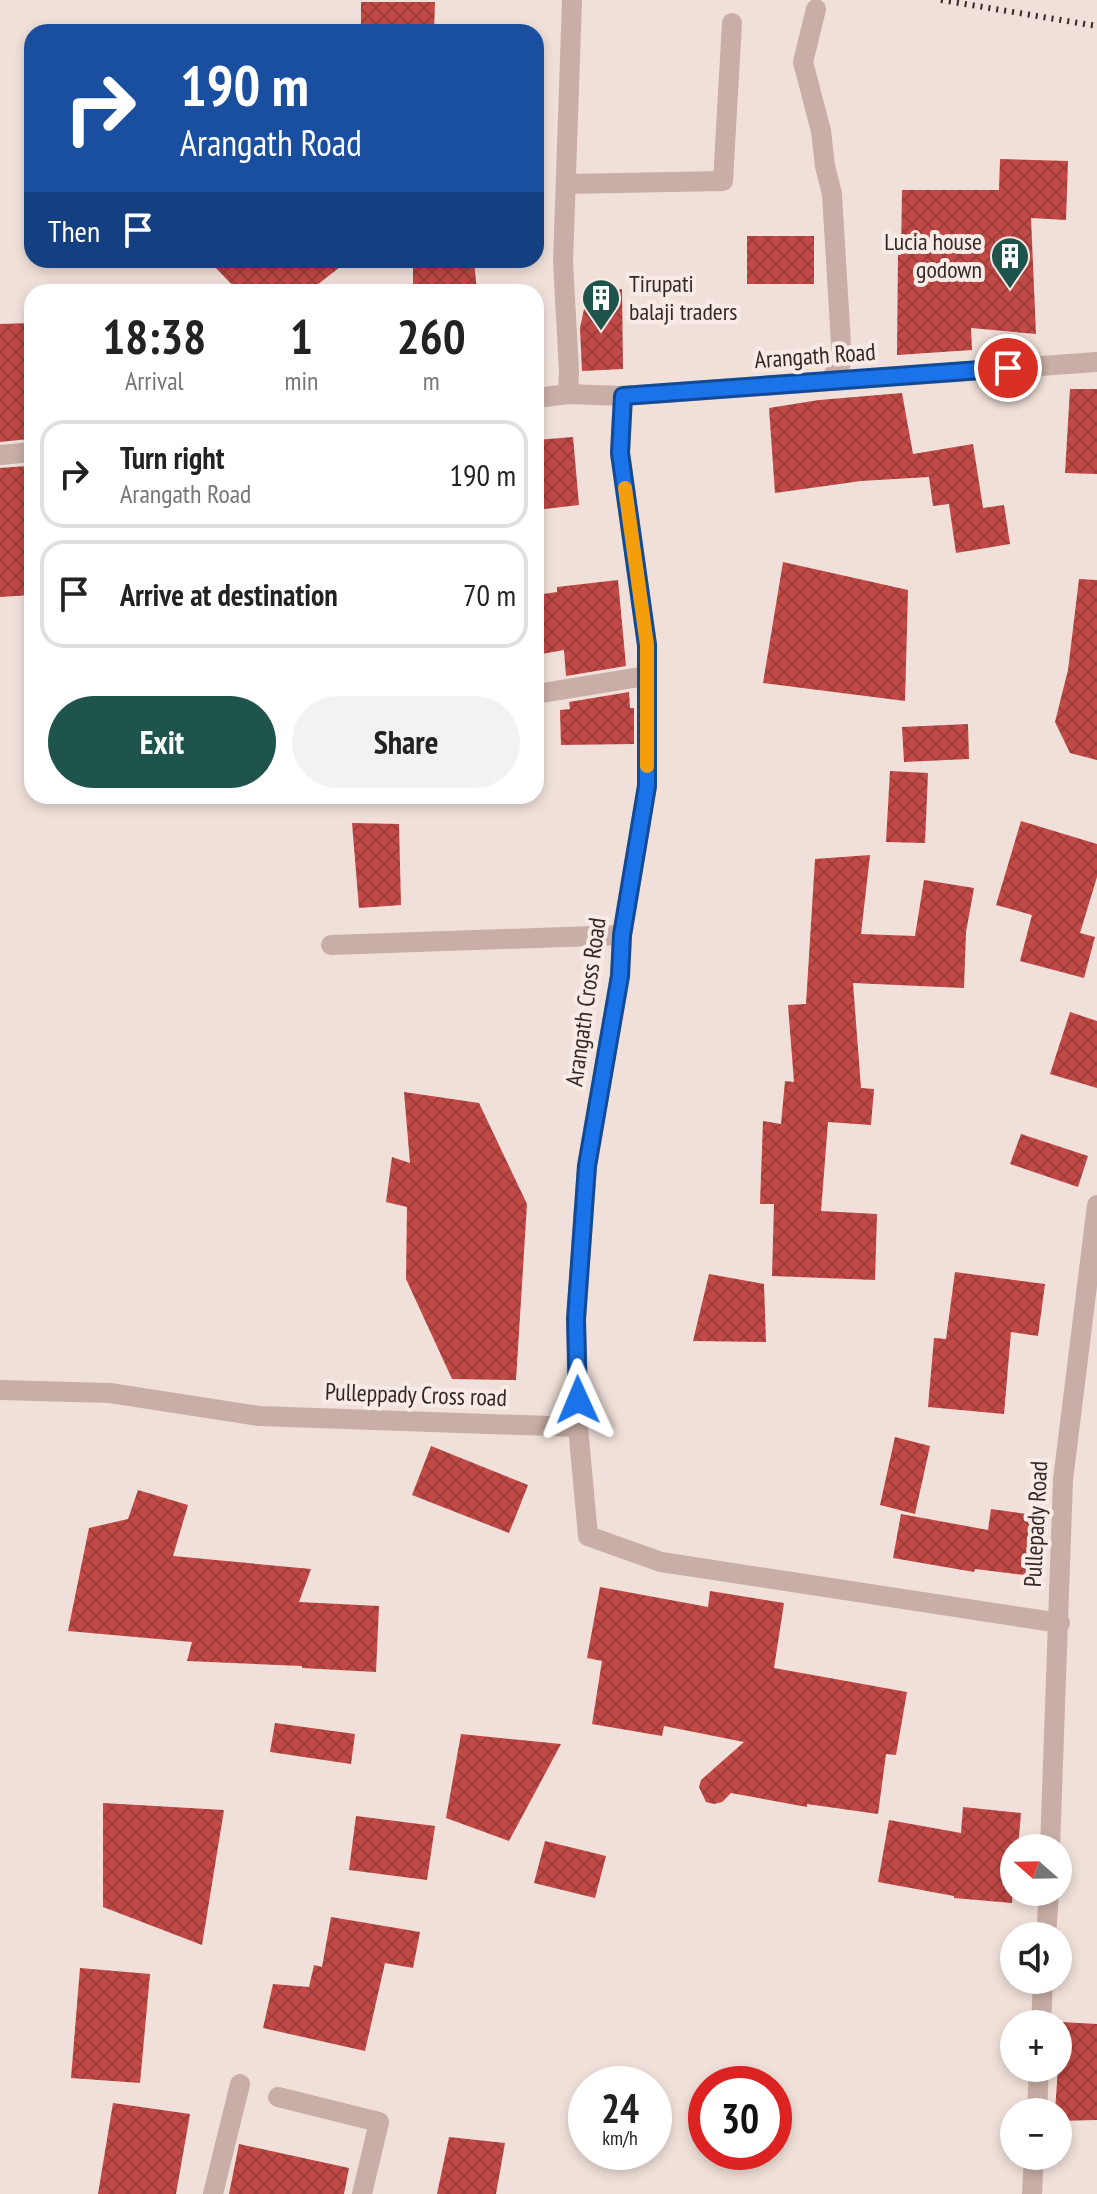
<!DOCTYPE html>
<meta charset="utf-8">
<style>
:root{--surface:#fff;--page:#f2f2f2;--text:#222;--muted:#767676;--line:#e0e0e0;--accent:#1e544c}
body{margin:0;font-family:"PT Sans Narrow",sans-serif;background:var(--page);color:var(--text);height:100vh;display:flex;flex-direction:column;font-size:30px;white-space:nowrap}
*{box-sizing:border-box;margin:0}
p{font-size:26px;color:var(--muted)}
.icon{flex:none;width:44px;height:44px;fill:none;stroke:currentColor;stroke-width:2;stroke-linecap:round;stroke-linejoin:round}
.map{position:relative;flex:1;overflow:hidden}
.details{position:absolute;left:24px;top:284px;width:520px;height:520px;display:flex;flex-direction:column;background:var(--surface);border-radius:24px;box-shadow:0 4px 12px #0003}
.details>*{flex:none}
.guide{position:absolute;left:24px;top:24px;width:520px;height:244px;border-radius:24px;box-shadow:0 4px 12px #0003;background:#1a4fa0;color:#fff;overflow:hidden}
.needle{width:52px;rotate:290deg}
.tools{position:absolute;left:1000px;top:1834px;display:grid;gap:16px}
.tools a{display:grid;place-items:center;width:72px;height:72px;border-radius:50%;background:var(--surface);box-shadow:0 4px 12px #0003;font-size:40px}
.speed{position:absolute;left:568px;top:2066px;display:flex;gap:16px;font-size:40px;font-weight:700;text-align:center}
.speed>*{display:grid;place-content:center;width:104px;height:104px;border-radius:50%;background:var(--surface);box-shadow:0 4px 12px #0003;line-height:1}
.speed small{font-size:20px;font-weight:400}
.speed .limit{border:12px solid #d22;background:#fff;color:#111}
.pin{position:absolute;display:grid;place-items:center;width:68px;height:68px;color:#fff;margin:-34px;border:4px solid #fff;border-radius:50%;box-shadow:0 2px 8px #0007}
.me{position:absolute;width:88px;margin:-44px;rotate:359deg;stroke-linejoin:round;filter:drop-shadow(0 0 6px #0008)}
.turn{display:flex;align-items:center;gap:28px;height:168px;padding:0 24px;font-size:36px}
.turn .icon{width:104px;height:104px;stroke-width:2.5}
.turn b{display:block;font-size:56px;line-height:68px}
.then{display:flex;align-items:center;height:76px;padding:0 24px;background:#0003;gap:16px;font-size:30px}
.eta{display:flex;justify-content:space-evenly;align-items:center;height:136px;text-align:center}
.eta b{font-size:48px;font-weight:600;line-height:56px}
.button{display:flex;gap:16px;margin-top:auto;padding:16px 24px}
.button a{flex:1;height:92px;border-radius:48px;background:var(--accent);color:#fff;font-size:32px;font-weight:600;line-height:92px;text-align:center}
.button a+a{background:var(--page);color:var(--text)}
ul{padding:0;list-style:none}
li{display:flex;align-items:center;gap:24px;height:108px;margin:0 16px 12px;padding:0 8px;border:4px solid var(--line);border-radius:24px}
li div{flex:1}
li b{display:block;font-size:30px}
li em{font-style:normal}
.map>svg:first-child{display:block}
</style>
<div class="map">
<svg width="1097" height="2194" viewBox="0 0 1097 2194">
<defs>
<pattern id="building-cross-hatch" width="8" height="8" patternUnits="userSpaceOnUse" patternTransform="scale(2)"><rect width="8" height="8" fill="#c14946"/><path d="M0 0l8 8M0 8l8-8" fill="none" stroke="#9e3d3a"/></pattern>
</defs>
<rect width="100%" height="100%" fill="#f0e0d9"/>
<g fill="url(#building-cross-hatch)">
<path d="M 361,2 L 435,2 L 434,32 L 361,32 Z"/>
<path d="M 1000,159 L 1068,161 L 1066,220 L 1031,218 L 1036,334 L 971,328 L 972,350 L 897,355 L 898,255 L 901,255 L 902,190 L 999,190 Z"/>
<rect x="747" y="236" width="67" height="48"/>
<path d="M 208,260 L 349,260 L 308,292 L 239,292 Z"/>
<path d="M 413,260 L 474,260 L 477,292 L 413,292 Z"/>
<path d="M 622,289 L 623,369 L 582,371 L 580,328 L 587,295 Z"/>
<path d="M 32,323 L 32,405 L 29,439 L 0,442 L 0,324 Z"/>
<path d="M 1070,389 L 1097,389 L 1097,474 L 1065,473 Z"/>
<path d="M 902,393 L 913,454 L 973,444 L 983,508 L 1004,505 L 1010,544 L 956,553 L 949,504 L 933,506 L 929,477 L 861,481 L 775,493 L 769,408 L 819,400 Z"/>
<path d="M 573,437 L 579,505 L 536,510 L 536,440 Z"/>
<path d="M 27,466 L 25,490 L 32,490 L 32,595 L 0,597 L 0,468 Z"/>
<path d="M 783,562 L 908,590 L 905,701 L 763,683 Z"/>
<path d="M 1079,579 L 1097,580 L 1097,760 L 1070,753 L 1055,722 L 1068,670 Z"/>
<path d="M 618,580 L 626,666 L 566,676 L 564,650 L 536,655 L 536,595 L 557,592 L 557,587 Z"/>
<path d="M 629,692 L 630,708 L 634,708 L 634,744 L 561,745 L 560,710 L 570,709 L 569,702 Z"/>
<path d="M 968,724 L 969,759 L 904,762 L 902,727 Z"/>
<path d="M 890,771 L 928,773 L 925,843 L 886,842 Z"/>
<path d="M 1021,821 L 1097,844 L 1097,877 L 1080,933 L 1095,937 L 1084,978 L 1020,961 L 1032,915 L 996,905 Z"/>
<path d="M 352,823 L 399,824 L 401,905 L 359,908 Z"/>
<path d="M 870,855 L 861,934 L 915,936 L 924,880 L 974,888 L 966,932 L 964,988 L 853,983 L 861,1088 L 874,1089 L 871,1125 L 828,1122 L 821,1211 L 877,1214 L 875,1280 L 772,1276 L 774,1204 L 760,1204 L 763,1121 L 781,1124 L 785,1081 L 794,1082 L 788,1005 L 806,1004 L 815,859 Z"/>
<path d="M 1070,1012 L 1097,1021 L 1097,1088 L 1050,1074 Z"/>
<path d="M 404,1092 L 479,1103 L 527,1204 L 516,1380 L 452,1379 L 406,1279 L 407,1207 L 386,1202 L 392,1157 L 410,1163 Z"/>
<path d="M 1021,1134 L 1088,1156 L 1078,1187 L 1010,1164 Z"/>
<path d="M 955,1272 L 1045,1284 L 1038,1336 L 1011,1332 L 1004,1414 L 928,1407 L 934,1338 L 946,1339 Z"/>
<path d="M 709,1274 L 764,1284 L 766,1342 L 693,1341 Z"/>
<path d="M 895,1437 L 930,1446 L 915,1514 L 880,1505 Z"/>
<path d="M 431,1446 L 528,1485 L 509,1533 L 412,1495 Z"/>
<path d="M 138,1490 L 188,1505 L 173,1556 L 311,1569 L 299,1602 L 379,1606 L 376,1672 L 302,1668 L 302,1666 L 187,1661 L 192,1642 L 68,1631 L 89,1528 L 128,1519 Z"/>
<path d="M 991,1509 L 1041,1516 L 1033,1576 L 975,1569 L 974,1572 L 893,1558 L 901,1514 L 988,1530 Z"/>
<path d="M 600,1587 L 708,1607 L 710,1591 L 784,1603 L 774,1668 L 907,1692 L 896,1755 L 886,1754 L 878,1814 L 807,1804 L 807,1807 L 731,1793 L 722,1802 L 714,1804 L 706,1802 L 699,1787 L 701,1780 L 744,1742 L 664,1726 L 662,1736 L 592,1724 L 602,1661 L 587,1658 Z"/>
<path d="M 275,1723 L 355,1734 L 351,1764 L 270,1752 Z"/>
<path d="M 461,1734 L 561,1744 L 509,1841 L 446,1818 Z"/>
<path d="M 103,1803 L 224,1810 L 202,1945 L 103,1907 Z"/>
<path d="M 963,1807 L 1021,1813 L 1018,1848 L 1014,1848 L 1012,1903 L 954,1898 L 954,1896 L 878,1882 L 889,1820 L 961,1833 Z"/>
<path d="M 356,1816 L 435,1826 L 427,1880 L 349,1870 Z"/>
<path d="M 545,1841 L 606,1856 L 595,1898 L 534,1883 Z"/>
<path d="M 331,1917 L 420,1932 L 413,1968 L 385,1963 L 365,2051 L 263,2028 L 273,1984 L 309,1987 L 314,1965 L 322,1967 Z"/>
<path d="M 80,1968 L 150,1974 L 140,2083 L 71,2078 Z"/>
<path d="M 1061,2022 L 1097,2024 L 1097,2120 L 1058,2121 L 1058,2112 L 1055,2112 Z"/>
<path d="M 113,2103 L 190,2114 L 176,2194 L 98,2194 Z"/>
<path d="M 449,2137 L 505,2143 L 496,2194 L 437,2194 Z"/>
<path d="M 239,2144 L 349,2168 L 344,2194 L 229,2194 Z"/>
</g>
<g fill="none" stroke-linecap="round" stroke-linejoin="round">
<path stroke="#c8aea6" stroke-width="20" d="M 213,2194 L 240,2084"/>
<g stroke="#c8aea6" stroke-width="20">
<path d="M 816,9 L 803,62 L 821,131 L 825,166 L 832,194 L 842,361 L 830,381"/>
<path d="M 566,184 L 723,181 L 732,23"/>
<path d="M 568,394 L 569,371 L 563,262 L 572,0"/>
<path d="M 536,694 L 646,676"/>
<path d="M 331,945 L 622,935"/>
<path d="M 0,1390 L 110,1393 L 259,1416 L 578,1427 L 588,1536 L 661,1562 L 1060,1623"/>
<path d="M 578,1427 L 576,1319 L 587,1166 L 620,976 L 622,935 L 647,786 L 647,645 L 620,453 L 623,396"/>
<path d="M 278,2097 L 379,2122 L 362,2194"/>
</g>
<g stroke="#c8aea6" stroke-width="20">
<path d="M 536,398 L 568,394 L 623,396 L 1097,362"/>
<path d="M 0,455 L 32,452"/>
<path d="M 1050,1848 L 1063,1480 L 1097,1205"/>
<path d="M 1046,1936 L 1049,1892"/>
<path d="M 1041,2024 L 1043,1980"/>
<path d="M 1037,2112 L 1039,2068"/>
<path d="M 1032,2194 L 1034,2156"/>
</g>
<path stroke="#342827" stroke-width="6" stroke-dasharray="2 6" stroke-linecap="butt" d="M 941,0 L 1097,26"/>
</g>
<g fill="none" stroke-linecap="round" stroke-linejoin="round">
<g stroke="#114b97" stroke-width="20">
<path id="route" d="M 578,1400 L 576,1319 L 587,1166 L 620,976 L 622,935 L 647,786 L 647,645 L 620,453 L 623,396 L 1008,368"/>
</g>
<use href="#route" stroke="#1a73e8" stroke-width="14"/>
<path stroke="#f59e0b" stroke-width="14" d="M 625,488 L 647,645 L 647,766"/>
</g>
<defs>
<g id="building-pin" transform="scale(2)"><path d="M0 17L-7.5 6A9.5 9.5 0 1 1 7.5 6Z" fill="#1e544c" stroke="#f8ebe5"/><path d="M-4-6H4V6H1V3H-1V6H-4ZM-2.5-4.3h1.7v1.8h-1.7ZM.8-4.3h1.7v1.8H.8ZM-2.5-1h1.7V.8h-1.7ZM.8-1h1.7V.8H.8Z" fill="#fff"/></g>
</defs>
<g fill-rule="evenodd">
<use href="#building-pin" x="1010" y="256"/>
<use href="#building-pin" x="601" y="298"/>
</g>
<g text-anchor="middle" stroke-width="8" stroke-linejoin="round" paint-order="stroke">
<g font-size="24" fill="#342827" stroke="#f8ebe5" text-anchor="end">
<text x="982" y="250">Lucia house<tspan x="982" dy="28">godown</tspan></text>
<text x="629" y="292" text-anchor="start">Tirupati<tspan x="629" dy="28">balaji traders</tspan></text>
</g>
<g font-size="24" fill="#342827" stroke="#f8ebe5">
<text transform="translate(815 356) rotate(-4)" y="8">Arangath Road</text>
<text transform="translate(586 1002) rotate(-82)" y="8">Arangath Cross Road</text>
<text transform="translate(416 1395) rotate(2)" y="8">Pulleppady Cross road</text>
<text transform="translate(1036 1524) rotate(-87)" y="8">Pullepady Road</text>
</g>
</g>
</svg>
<div class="tools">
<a><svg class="needle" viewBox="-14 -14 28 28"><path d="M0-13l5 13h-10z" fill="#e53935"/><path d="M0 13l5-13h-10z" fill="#767676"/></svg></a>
<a><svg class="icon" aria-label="sound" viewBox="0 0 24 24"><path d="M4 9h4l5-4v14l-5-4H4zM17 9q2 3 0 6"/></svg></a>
<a>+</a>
<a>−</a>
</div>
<div class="speed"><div>24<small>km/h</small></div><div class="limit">30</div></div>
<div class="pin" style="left:1008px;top:368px;background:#d93025"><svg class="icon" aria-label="arrive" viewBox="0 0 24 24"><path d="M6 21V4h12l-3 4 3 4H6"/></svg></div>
<svg class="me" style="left:578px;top:1400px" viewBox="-20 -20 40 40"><path d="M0-17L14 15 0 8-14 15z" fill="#1a73e8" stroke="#fff" stroke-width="4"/></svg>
<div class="guide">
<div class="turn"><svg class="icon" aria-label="right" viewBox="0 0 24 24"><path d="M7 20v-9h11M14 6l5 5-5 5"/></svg><div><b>190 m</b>Arangath Road</div></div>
<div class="then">Then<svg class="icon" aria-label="arrive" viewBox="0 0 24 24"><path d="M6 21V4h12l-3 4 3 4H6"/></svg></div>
</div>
<section class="details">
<div class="eta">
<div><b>18:38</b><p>Arrival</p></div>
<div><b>1</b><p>min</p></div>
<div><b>260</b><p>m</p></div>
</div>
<ul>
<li><svg class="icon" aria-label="right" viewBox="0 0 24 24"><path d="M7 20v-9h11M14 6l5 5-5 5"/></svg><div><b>Turn right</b><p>Arangath Road</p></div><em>190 m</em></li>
<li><svg class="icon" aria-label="arrive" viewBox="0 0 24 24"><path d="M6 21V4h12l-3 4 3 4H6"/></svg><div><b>Arrive at destination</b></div><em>70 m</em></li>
</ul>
<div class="button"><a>Exit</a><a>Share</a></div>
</section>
</div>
